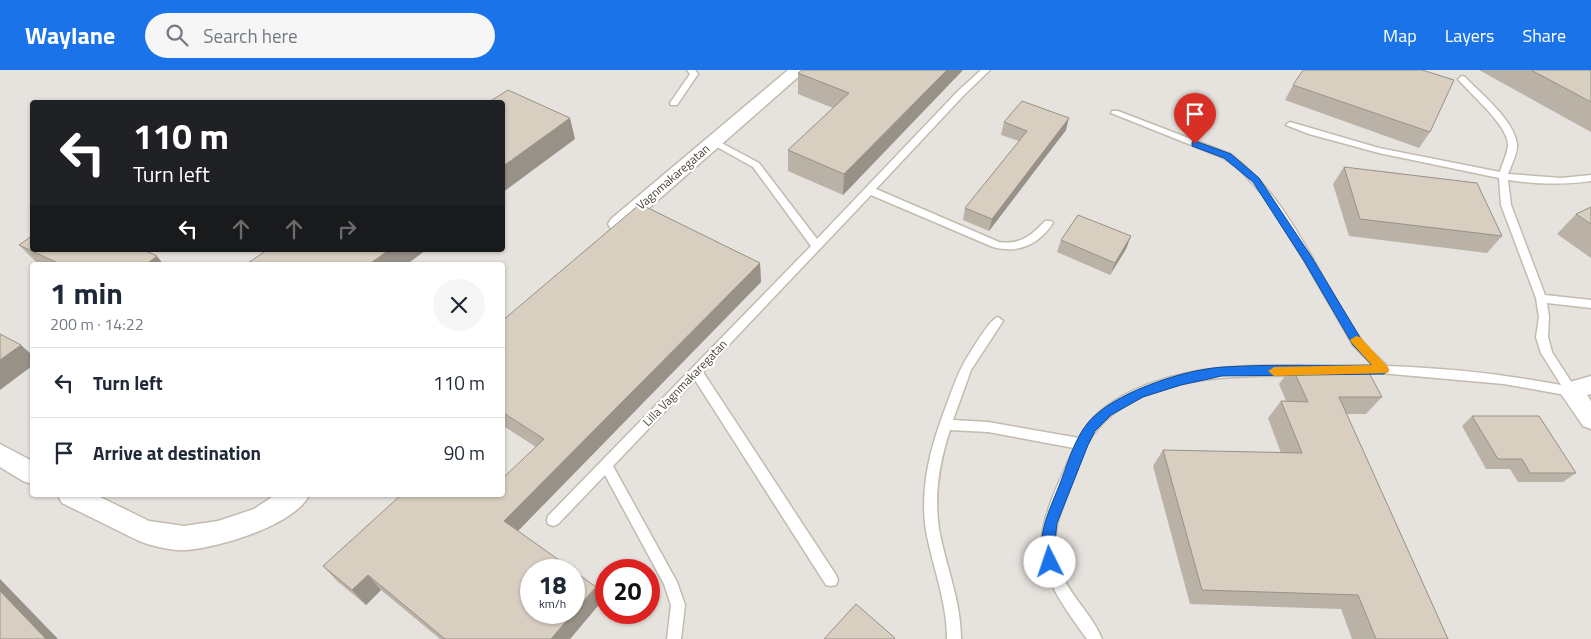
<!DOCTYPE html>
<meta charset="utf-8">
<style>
:root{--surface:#fff;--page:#f6f6f7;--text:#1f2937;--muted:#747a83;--line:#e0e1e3;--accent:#1a73e8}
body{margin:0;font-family:"Titillium Web",sans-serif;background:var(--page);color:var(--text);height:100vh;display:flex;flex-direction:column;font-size:19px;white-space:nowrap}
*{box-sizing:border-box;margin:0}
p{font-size:16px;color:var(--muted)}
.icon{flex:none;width:28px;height:28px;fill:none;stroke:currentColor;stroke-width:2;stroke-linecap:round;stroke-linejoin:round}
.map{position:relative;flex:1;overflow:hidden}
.sheet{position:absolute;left:30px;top:192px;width:475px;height:235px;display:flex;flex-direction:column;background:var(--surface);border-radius:5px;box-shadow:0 1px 4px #0004}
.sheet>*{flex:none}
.top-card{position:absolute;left:30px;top:30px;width:475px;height:152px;border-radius:5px;box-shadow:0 1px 4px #0004;background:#202124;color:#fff;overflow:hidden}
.speed{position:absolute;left:520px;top:489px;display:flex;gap:10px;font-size:25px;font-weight:700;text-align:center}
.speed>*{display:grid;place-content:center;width:65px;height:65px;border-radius:50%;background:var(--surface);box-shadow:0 1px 4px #0004;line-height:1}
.speed small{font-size:12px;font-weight:400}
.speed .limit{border:8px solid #d22;background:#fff;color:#111}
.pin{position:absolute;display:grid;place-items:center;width:42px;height:42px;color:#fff;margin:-51px -21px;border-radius:50% 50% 50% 0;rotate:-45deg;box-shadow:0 0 5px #0007}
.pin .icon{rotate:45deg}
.me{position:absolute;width:55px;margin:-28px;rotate:356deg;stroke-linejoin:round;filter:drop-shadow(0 0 4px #0008)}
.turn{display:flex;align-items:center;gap:18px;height:105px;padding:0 20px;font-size:22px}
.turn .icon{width:65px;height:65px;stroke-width:2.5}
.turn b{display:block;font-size:35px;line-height:42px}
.lanes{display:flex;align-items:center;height:48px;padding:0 20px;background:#0003;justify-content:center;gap:25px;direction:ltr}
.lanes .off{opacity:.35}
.round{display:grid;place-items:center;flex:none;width:52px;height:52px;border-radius:26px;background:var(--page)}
.overview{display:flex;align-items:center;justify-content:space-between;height:85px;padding:0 20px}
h1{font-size:30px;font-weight:700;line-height:38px}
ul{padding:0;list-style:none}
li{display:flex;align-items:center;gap:15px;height:70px;padding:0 20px;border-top:1px solid var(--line)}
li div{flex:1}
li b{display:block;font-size:19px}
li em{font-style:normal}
header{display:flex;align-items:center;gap:30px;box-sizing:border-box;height:70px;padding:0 25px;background:var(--accent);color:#fff}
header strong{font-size:24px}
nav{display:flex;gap:28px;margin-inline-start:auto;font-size:18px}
.search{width:350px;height:45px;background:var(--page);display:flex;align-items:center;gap:12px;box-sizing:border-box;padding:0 18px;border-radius:28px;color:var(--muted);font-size:19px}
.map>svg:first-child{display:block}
</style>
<header>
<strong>Waylane</strong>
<div class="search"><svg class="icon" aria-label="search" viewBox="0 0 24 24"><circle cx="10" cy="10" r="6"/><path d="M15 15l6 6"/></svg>Search here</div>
<nav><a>Map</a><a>Layers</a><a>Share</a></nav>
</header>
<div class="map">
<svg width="1591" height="569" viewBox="0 0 1591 569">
<rect width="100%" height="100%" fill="#f6f3ec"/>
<path fill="#e6e2dd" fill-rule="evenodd" d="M 0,0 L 1591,0 L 1591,569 L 0,569 ZM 32,32 L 502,32 L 502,180 L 32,180 ZM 32,195 L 502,195 L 502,425 L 32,425 ZM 531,500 L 574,500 L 574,542 L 531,542 ZM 606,500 L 649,500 L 649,542 L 606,542 Z"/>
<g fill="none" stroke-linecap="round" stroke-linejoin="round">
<g stroke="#c2bbae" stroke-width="3">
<g id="lane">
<path d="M 687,0 L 695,0 L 698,4 L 677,35 L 671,35 L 670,33 L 690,4 Z"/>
<path d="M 981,0 L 990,0 L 964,25 L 876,119 L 999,172 C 1020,175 1031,166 1045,151 L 1051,151 L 1053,153 C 1039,174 1019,184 993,177 L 871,125 L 703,302 L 836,505 L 838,510 L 836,515 L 831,516 L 826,515 L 695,310 L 613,396 L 677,512 L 685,535 L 681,569 L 667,569 L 671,535 L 664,514 L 605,405 L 558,454 L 553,456 L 548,454 L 547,450 L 548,446 L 811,176 L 753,97 L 708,72 L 710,70 L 716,70 L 759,93 L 817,169 L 958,21 Z"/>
<path d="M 1462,6 L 1465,7 C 1481,24 1514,50 1517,74 C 1518,82 1511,96 1508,104 L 1561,108 L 1591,105 L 1591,111 C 1563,115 1536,114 1508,110 L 1511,135 L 1545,225 L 1591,230 L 1591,238 L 1547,233 L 1549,247 L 1548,267 L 1552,282 L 1577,321 L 1575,324 L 1571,326 L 1504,314 L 1380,303 L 1353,275 L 1304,190 L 1265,127 L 1239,99 L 1224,88 L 1111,43 L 1112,41 L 1118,41 L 1230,84 C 1292,129 1317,207 1360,268 C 1367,278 1378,287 1387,296 C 1446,298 1503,304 1561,315 L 1541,283 L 1536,267 L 1539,247 L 1536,228 L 1501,135 L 1499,108 L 1379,83 L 1309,64 L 1286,55 L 1290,52 L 1379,78 L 1500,102 C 1502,94 1507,85 1508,76 C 1510,57 1470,24 1458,9 Z"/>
<path d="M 998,247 L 1003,251 L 971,300 L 953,350 L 988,352 L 1079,368 C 1104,319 1181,300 1233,297 C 1256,295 1279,296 1302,296 L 1306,298 L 1308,301 L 1306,304 L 1302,306 C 1237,305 1141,304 1096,361 C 1084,375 1079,396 1072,413 C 1063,437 1051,460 1056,486 C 1063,522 1090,539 1102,569 L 1087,569 C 1066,540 1039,506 1042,468 C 1044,440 1063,404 1074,378 L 988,362 L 950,360 C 939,393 934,425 939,459 C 946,497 961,531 961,569 L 947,569 C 947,531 933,498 926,461 C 919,415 932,372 948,331 C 954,315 959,300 968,286 C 974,277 989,250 998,247 Z"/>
</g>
</g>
<g stroke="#c2bbae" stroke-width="3">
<g id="street">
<path d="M 788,0 L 806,0 L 625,159 L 618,161 L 611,159 L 608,154 L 611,149 Z"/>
<path d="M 1591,306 L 1591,324 L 1587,325 L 1591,331 L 1591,359 L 1583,356 L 1559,321 L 1563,314 Z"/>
<path d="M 0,374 L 32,391 L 32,414 L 23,411 L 0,397 Z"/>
<path d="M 58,425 L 96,425 L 149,451 L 184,456 L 218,451 L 254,439 L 275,425 L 309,425 C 295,455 218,478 186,480 C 171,481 151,476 137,470 L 62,433 Z"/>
</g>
</g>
<use href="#lane" fill="#fff" fill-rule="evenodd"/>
<use href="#street" fill="#fff" fill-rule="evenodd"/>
</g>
<g fill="#bab2a6">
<path d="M 963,0 L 843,125 L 788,101 L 788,80 L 833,38 L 798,24 L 798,3 Z"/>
<path d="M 1479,0 L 1591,0 L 1591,62 Z"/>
<path d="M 1293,15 L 1430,62 L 1419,78 L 1285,30 Z"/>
<path d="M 1004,52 L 1066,60 L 989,161 L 963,150 L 965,138 L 1019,71 L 1001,65 Z"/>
<path d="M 1344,97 L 1502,166 L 1487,183 L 1349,166 L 1333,114 Z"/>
<path d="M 1591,137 L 1591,188 L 1557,164 L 1576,144 Z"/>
<path d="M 1131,166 L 1126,179 L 1110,205 L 1057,182 L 1061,170 Z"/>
<path d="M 19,175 L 164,195 L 42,195 L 36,192 Z"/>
<path d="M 760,193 L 761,212 L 518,461 L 602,531 L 570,569 L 440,569 L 381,520 L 366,535 L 337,511 L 323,496 L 503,409 L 536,377 L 502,355 L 502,251 Z"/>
<path d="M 1292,297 L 1382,327 L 1366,344 L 1346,344 L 1448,569 L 1352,569 L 1341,539 L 1190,534 L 1153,396 L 1163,380 L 1281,383 L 1268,348 L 1281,331 L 1286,331 L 1279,314 Z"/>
<path d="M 1472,346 L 1576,403 L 1563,412 L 1518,412 L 1510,399 L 1486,399 L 1462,356 Z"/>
</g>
<g fill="#979187">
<path d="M 947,0 L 963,0 L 843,125 L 844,104 Z"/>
<path d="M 570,48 L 575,69 L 502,123 L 502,97 Z"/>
<path d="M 1069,48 L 1066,60 L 989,161 L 992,149 Z"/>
<path d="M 1131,166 L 1126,179 L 1110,205 L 1115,193 Z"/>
<path d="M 389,180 L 426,180 L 406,195 L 368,195 Z"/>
<path d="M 157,186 L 164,195 L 145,195 Z"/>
<path d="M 760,193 L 761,212 L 512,467 L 504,451 Z"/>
<path d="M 21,275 L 32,285 L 32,296 L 0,320 L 0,290 Z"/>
<path d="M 368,505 L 381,520 L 366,535 L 352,520 Z"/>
<path d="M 0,509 L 58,569 L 46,569 L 0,521 Z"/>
<path d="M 596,517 L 602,531 L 570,569 L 551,569 Z"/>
</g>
<g fill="#d8cfc1" stroke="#979187">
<path d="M 802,0 L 947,0 L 844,104 L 788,80 L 849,23 L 798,3 Z"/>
<path d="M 1303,0 L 1422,0 L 1454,10 L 1430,62 L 1293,15 Z"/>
<path d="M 1531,0 L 1591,0 L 1591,32 Z"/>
<path d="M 508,20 L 570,48 L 502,97 L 502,32 L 489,32 Z"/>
<path d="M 1022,31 L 1069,48 L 992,149 L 965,138 L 1027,61 L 1004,52 Z"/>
<path d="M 1344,97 L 1477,113 L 1502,166 L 1360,149 Z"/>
<path d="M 640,134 L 760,193 L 504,451 L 573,500 L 531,500 L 531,542 L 574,542 L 551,569 L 445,569 L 368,505 L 352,520 L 323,496 L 401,425 L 502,425 L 502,409 L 544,369 L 502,342 L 502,251 Z"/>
<path d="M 1591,137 L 1591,154 L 1576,144 Z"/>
<path d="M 1078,145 L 1131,166 L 1115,193 L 1061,170 Z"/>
<path d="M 32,166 L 32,180 L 144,180 L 157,186 L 145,195 L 62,195 L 19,175 Z"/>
<path d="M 267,180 L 389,180 L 368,195 L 245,195 Z"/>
<path d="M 0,264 L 21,275 L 0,290 Z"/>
<path d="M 1292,297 L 1366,297 L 1382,327 L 1339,327 L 1448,569 L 1376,569 L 1358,525 L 1202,520 L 1163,380 L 1302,383 L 1281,331 L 1308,332 Z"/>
<path d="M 1472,346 L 1539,346 L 1576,403 L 1530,403 L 1522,389 L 1498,389 Z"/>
<path d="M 574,501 L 596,517 L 574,542 Z"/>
<path d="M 0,521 L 46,569 L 0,569 Z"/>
<path d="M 856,534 L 895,568 L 894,569 L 824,569 Z"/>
</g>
<path fill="#1a73e8" stroke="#114b97" d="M 1195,71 L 1231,84 L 1259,108 L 1311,186 L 1361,269 L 1389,300 L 1384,304 L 1222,306 L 1181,315 L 1143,327 L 1111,345 L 1095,361 L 1088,375 L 1057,453 L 1054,479 L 1057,492 L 1055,496 L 1050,498 L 1046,496 C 1034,470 1049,441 1059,416 C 1067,396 1073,372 1087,354 C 1111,323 1185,299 1224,297 C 1273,294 1323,296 1372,295 L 1353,275 L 1304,191 L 1253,112 L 1224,88 L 1192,76 L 1192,72 Z"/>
<path fill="#f59e0b" d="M 1356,266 L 1360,267 L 1388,297 L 1389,300 L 1388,303 L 1274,306 L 1268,301 L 1274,297 L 1372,295 L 1352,273 L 1350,270 Z"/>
<g text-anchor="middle" stroke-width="4.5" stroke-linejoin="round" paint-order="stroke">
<g font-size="12" fill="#4b4439" stroke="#fff">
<text transform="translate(673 107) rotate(-41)" y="4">Vagnmakaregatan</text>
<text transform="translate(685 313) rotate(-46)" y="4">Lilla Vagnmakaregatan</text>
</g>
</g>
</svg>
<div class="speed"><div>18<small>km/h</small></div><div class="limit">20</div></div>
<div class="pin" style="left:1195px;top:74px;background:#d93025"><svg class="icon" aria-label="arrive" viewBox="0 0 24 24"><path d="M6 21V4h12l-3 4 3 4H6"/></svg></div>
<svg class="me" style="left:1050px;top:492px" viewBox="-20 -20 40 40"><circle r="19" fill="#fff"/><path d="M0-13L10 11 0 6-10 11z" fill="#1a73e8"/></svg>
<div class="top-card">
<div class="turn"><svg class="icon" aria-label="left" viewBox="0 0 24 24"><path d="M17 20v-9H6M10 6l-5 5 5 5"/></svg><div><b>110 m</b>Turn left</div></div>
<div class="lanes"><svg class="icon" aria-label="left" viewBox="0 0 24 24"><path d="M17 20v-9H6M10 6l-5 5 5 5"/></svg><svg class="icon off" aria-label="ahead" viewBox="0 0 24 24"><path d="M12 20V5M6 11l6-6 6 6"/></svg><svg class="icon off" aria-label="ahead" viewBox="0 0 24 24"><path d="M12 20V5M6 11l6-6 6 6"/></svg><svg class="icon off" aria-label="right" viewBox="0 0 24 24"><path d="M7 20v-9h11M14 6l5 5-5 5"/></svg></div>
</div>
<section class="sheet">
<div class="overview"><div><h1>1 min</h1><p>200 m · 14:22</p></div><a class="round"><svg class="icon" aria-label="close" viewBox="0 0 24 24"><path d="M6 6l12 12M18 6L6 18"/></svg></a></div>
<ul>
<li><svg class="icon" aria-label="left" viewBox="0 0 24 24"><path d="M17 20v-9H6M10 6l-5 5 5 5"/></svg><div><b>Turn left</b></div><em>110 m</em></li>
<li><svg class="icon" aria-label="arrive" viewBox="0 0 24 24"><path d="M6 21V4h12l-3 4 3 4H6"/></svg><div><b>Arrive at destination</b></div><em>90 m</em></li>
</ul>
</section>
</div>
